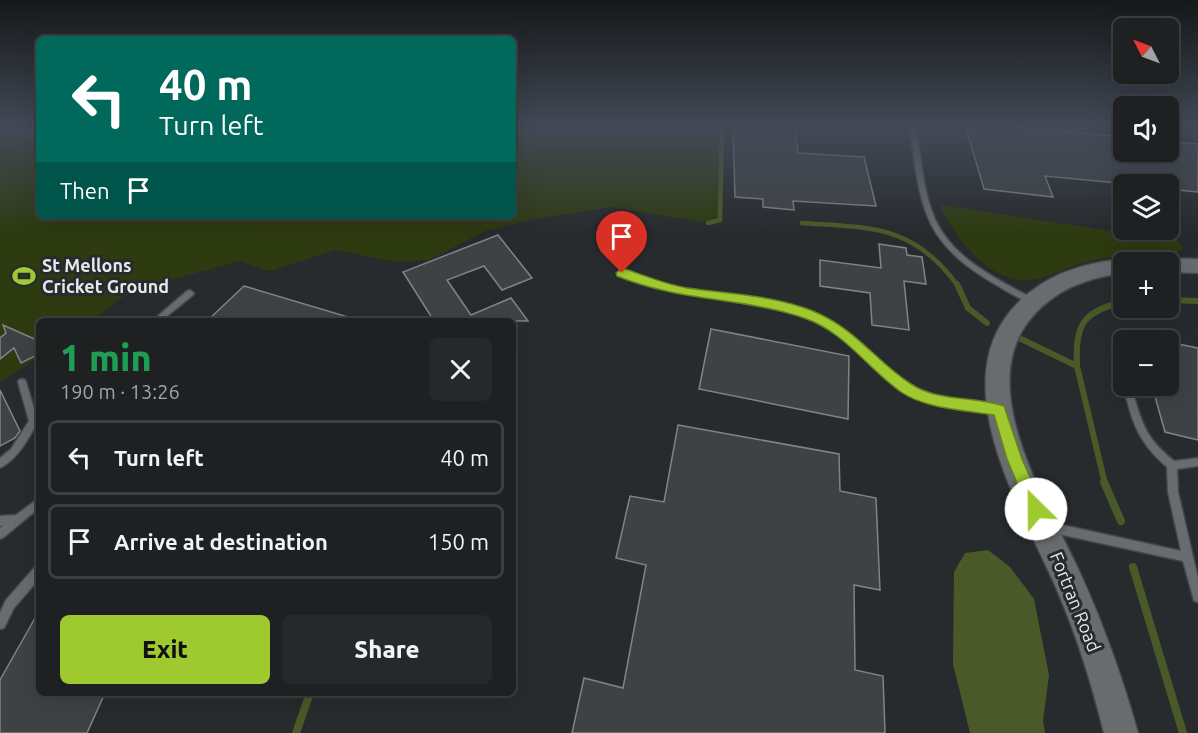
<!DOCTYPE html>
<meta charset="utf-8">
<style>
:root{--surface:#1e2022;--page:#26282a;--text:#f1f3f6;--muted:#a1a3a5;--line:#3c3e40;--accent:#9eca2f}
body{margin:0;font-family:Ubuntu,sans-serif;background:var(--page);color:var(--text);height:100vh;display:flex;flex-direction:column;font-size:22px;white-space:nowrap}
*{box-sizing:border-box;margin:0}
p{font-size:20px;color:var(--muted)}
.icon{flex:none;width:33px;height:33px;fill:none;stroke:currentColor;stroke-width:2;stroke-linecap:round;stroke-linejoin:round}
.map{position:relative;flex:1;overflow:hidden}
.panel{position:absolute;left:36px;top:318px;width:480px;height:378px;display:flex;flex-direction:column;background:var(--surface);border-radius:9px;box-shadow:0 6px 24px #0002,0 0 0 2px var(--line)}
.panel>*{flex:none}
.banner{position:absolute;left:36px;top:36px;width:480px;height:183px;border-radius:9px;box-shadow:0 6px 24px #0002,0 0 0 2px var(--line);background:#00695c;color:#fff;overflow:hidden}
.needle{width:39px;rotate:312deg}
.fabs{position:absolute;left:1113px;top:18px;display:grid;gap:12px}
.fabs a{display:grid;place-items:center;width:66px;height:66px;border-radius:9px;background:var(--surface);box-shadow:0 6px 24px #0002,0 0 0 2px var(--line);font-size:30px}
.pin{position:absolute;display:grid;place-items:center;width:51px;height:51px;color:#fff;margin:-62px -26px;border-radius:50% 50% 50% 0;rotate:-45deg;box-shadow:0 0 6px #0007}
.pin .icon{rotate:45deg}
.me{position:absolute;width:66px;margin:-33px;rotate:337deg;stroke-linejoin:round;filter:drop-shadow(0 0 4px #0008)}
.turn{display:flex;align-items:center;gap:21px;height:126px;padding:0 24px;font-size:27px}
.turn .icon{width:78px;height:78px;stroke-width:2.5}
.turn b{display:block;font-size:42px;line-height:51px}
.then{display:flex;align-items:center;height:57px;padding:0 24px;background:#0003;gap:12px;font-size:22px}
.round{display:grid;place-items:center;flex:none;width:63px;height:63px;border-radius:9px;background:var(--page)}
.overview{display:flex;align-items:center;justify-content:space-between;height:102px;padding:0 24px}
h1{font-size:36px;font-weight:800;line-height:45px;color:#1e9e55}
.primary-button{display:flex;gap:12px;margin-top:auto;padding:12px 24px}
.primary-button a{flex:1;height:69px;border-radius:9px;background:var(--accent);color:#111;font-size:24px;font-weight:800;line-height:69px;text-align:center}
.primary-button a+a{background:var(--page);color:var(--text)}
ul{padding:0;list-style:none}
li{display:flex;align-items:center;gap:18px;height:75px;margin:0 12px 9px;padding:0 12px;border:3px solid var(--line);border-radius:9px}
li div{flex:1}
li b{display:block;font-size:22px}
li em{font-style:normal}
.map>svg:first-child{display:block}
</style>
<div class="map">
<svg width="1198" height="733" viewBox="0 0 1198 733">
<rect width="100%" height="100%" fill="#282b2e"/>
<g fill="#2e3b11">
<path d="M 0,128 L 39,128 L 39,216 L 513,216 L 513,128 L 722,128 L 720,220 L 708,223 L 612,207 L 534,219 L 485,231 L 429,260 L 396,262 L 336,250 L 269,271 L 240,261 L 159,283 L 122,297 L 93,321 L 39,321 L 39,357 L 0,382 Z"/>
<path d="M 940,205 L 1178,241 L 1183,250 L 1179,250 L 1174,256 C 1146,255 1119,255 1092,260 C 1071,265 1051,277 1031,280 C 992,285 953,237 940,205 Z"/>
</g>
<path fill="#495a28" d="M 988,550 L 1010,567 L 1034,599 L 1049,675 L 1043,721 L 1045,733 L 970,733 L 953,664 L 954,572 L 965,553 Z"/>
<g fill="none" stroke-linecap="round" stroke-linejoin="round">
<g stroke="#495a28" stroke-width="4.5">
<path d="M 29,137 L 39,134"/>
<path d="M 708,223 L 720,220 L 722,128"/>
<path d="M 802,223 C 871,228 913,224 958,286"/>
</g>
<g stroke="#495a28" stroke-width="6">
<path d="M 957,284 L 968,308 L 987,323"/>
<path d="M 1168,300 L 1198,301"/>
<path d="M 1019,338 L 1077,366 C 1075,324 1083,311 1124,302"/>
<path d="M 1077,366 L 1105,484"/>
</g>
<g stroke="#495a28" stroke-width="8">
<path d="M 1104,482 L 1121,521"/>
<path d="M 1133,567 L 1183,733"/>
<path d="M 296,733 L 310,693"/>
</g>
</g>
<g fill="#3f4245" stroke="#818487" stroke-width="1.5">
<path d="M 733,128 L 795,128 L 798,153 L 864,157 L 876,206 L 793,201 L 794,210 L 763,207 L 763,199 L 735,197 Z"/>
<path d="M 966,128 L 1028,128 L 1124,137 L 1124,152 L 1168,152 L 1168,142 L 1198,144 L 1198,192 L 1168,189 L 1168,184 L 1129,184 L 1045,176 L 1053,197 L 984,189 Z"/>
<path d="M 498,235 L 532,278 L 502,290 L 484,266 L 447,280 L 471,315 L 511,298 L 528,321 L 434,321 L 403,272 Z"/>
<path d="M 879,244 L 906,248 L 907,255 L 922,257 L 926,284 L 904,281 L 909,330 L 872,325 L 870,293 L 820,286 L 820,260 L 881,268 Z"/>
<path d="M 244,286 L 348,317 L 347,321 L 207,321 Z"/>
<path d="M 3,325 L 39,341 L 39,354 L 21,363 L 14,348 L 0,359 L 0,338 L 6,333 Z"/>
<path d="M 711,329 L 849,356 L 848,419 L 699,389 Z"/>
<path d="M 1168,342 L 1198,348 L 1198,440 L 1165,432 L 1152,386 L 1168,386 Z"/>
<path d="M 0,390 L 20,431 L 15,438 L 0,446 Z"/>
<path d="M 678,425 L 839,454 L 840,491 L 876,498 L 880,590 L 854,585 L 855,670 L 883,676 L 885,733 L 572,733 L 584,678 L 623,688 L 646,565 L 616,558 L 630,496 L 664,502 Z"/>
<path d="M 39,611 L 39,693 L 105,693 L 87,733 L 0,733 L 0,680 Z"/>
</g>
<g fill="none" stroke-linecap="round" stroke-linejoin="round">
<g stroke="#444649" stroke-width="3">
<g id="lane">
<path d="M 910,128 L 916,128 C 921,158 923,191 935,219 C 953,259 997,279 1034,299 L 1035,301 L 1034,303 L 1028,303 C 987,280 941,258 925,210 C 916,184 914,155 910,128 Z"/>
<path d="M 622,270 L 643,278 L 678,287 L 754,299 L 808,311 L 827,320 L 840,328 L 885,368 L 910,387 L 920,392 L 939,397 L 996,406 L 999,407 L 1000,410 L 999,413 L 996,414 C 966,409 933,408 906,392 C 883,379 866,358 846,341 C 833,330 818,322 802,315 L 754,305 L 678,292 L 638,282 L 619,275 L 618,273 L 619,271 Z"/>
<path d="M 190,290 L 194,293 L 193,295 L 161,321 L 152,321 L 187,291 Z"/>
<path d="M 1117,346 L 1120,347 L 1124,357 L 1124,374 L 1120,371 L 1113,349 Z"/>
<path d="M 22,379 L 25,380 L 26,382 L 38,421 C 29,438 18,459 0,468 L 0,458 L 11,449 L 29,421 L 18,382 L 19,380 Z"/>
<path d="M 1124,385 L 1131,386 C 1142,422 1143,436 1174,461 L 1198,458 L 1198,466 L 1177,469 L 1178,492 L 1198,578 L 1198,602 L 1194,601 L 1193,597 L 1183,561 L 1049,532 L 1046,530 L 1044,527 L 1046,524 L 1049,522 L 1181,551 L 1168,492 L 1167,467 C 1147,450 1136,433 1129,408 C 1127,400 1124,392 1124,385 Z"/>
<path d="M 39,498 L 39,508 L 4,537 L 0,539 L 0,528 L 3,525 L 0,526 L 0,516 L 16,515 Z"/>
<path d="M 39,566 L 39,579 L 14,608 L 4,628 L 0,629 L 0,613 L 6,600 L 35,567 Z"/>
</g>
</g>
<g stroke="#444649" stroke-width="3">
<g id="secondary">
<path d="M 1168,258 L 1198,259 L 1198,273 L 1168,272 L 1168,262 L 1159,262 Z"/>
<path d="M 1124,259 L 1132,262 L 1124,262 L 1124,273 C 1087,278 1056,289 1032,317 C 971,388 1050,506 1081,575 C 1104,626 1123,679 1138,733 L 1104,733 C 1092,685 1077,636 1057,590 C 1023,511 943,385 1014,307 C 1043,275 1082,263 1124,259 Z"/>
</g>
</g>
<use href="#lane" fill="#686c6f" fill-rule="evenodd"/>
<use href="#secondary" fill="#686c6f" fill-rule="evenodd"/>
</g>
<linearGradient id="sky" x2="0" y2="1"><stop stop-color="#161819"/><stop offset="0.55" stop-color="#424a57"/><stop offset="1" stop-color="#424a57" stop-opacity="0"/></linearGradient>
<rect width="1198" height="231" fill="url(#sky)"/>
<path fill="#9eca2f" stroke="#67831f" stroke-width="1.5" d="M 622,268 C 644,275 664,284 687,288 C 728,294 774,295 813,311 C 858,330 874,360 911,384 C 938,402 975,396 1004,406 L 1022,459 L 1044,509 L 1041,514 L 1036,516 L 1030,514 L 1007,459 L 994,415 C 965,410 926,409 901,392 C 867,368 845,332 804,318 C 743,297 680,302 617,276 L 616,273 Z"/>
<defs>
<g id="stadium-bare" transform="scale(1.8)"><path d="M0-5a6.5 5 0 1 0 0 10a6.5 5 0 1 0 0-10ZM-3.5-1.8h7v3.6h-7Z" fill="#9eca2f" stroke="#282b2e" stroke-width="2.5" paint-order="stroke"/></g>
</defs>
<g fill-rule="evenodd">
<use href="#stadium-bare" x="24" y="276"/>
</g>
<g text-anchor="middle" stroke-width="6" stroke-linejoin="round" paint-order="stroke">
<g font-size="18" font-weight="bold" fill="#e6e8ea" stroke="#282b2e" text-anchor="start">
<text x="42" y="272">St Mellons<tspan x="42" dy="21">Cricket Ground</tspan></text>
</g>
<g font-size="18" fill="#e6e8ea" stroke="#282b2e">
<text transform="translate(1075 602) rotate(68)" y="6">Fortran Road</text>
</g>
</g>
</svg>
<div class="fabs">
<a><svg class="needle" viewBox="-14 -14 28 28"><path d="M0-13l5 13h-10z" fill="#e53935"/><path d="M0 13l5-13h-10z" fill="#a1a3a5"/></svg></a>
<a><svg class="icon" aria-label="sound" viewBox="0 0 24 24"><path d="M4 9h4l5-4v14l-5-4H4zM17 9q2 3 0 6"/></svg></a>
<a><svg class="icon" aria-label="layers" viewBox="0 0 24 24"><path d="M12 4l9 5-9 5-9-5zM3 14l9 5 9-5"/></svg></a>
<a>+</a>
<a>−</a>
</div>
<div class="pin" style="left:622px;top:273px;background:#d93025"><svg class="icon" aria-label="arrive" viewBox="0 0 24 24"><path d="M6 21V4h12l-3 4 3 4H6"/></svg></div>
<svg class="me" style="left:1036px;top:509px" viewBox="-20 -20 40 40"><circle r="19" fill="#fff"/><path d="M0-13L10 11 0 6-10 11z" fill="#9eca2f"/></svg>
<div class="banner">
<div class="turn"><svg class="icon" aria-label="left" viewBox="0 0 24 24"><path d="M17 20v-9H6M10 6l-5 5 5 5"/></svg><div><b>40 m</b>Turn left</div></div>
<div class="then">Then<svg class="icon" aria-label="arrive" viewBox="0 0 24 24"><path d="M6 21V4h12l-3 4 3 4H6"/></svg></div>
</div>
<section class="panel">
<div class="overview"><div><h1>1 min</h1><p>190 m · 13:26</p></div><a class="round"><svg class="icon" aria-label="close" viewBox="0 0 24 24"><path d="M6 6l12 12M18 6L6 18"/></svg></a></div>
<ul>
<li><svg class="icon" aria-label="left" viewBox="0 0 24 24"><path d="M17 20v-9H6M10 6l-5 5 5 5"/></svg><div><b>Turn left</b></div><em>40 m</em></li>
<li><svg class="icon" aria-label="arrive" viewBox="0 0 24 24"><path d="M6 21V4h12l-3 4 3 4H6"/></svg><div><b>Arrive at destination</b></div><em>150 m</em></li>
</ul>
<div class="primary-button"><a>Exit</a><a>Share</a></div>
</section>
</div>
